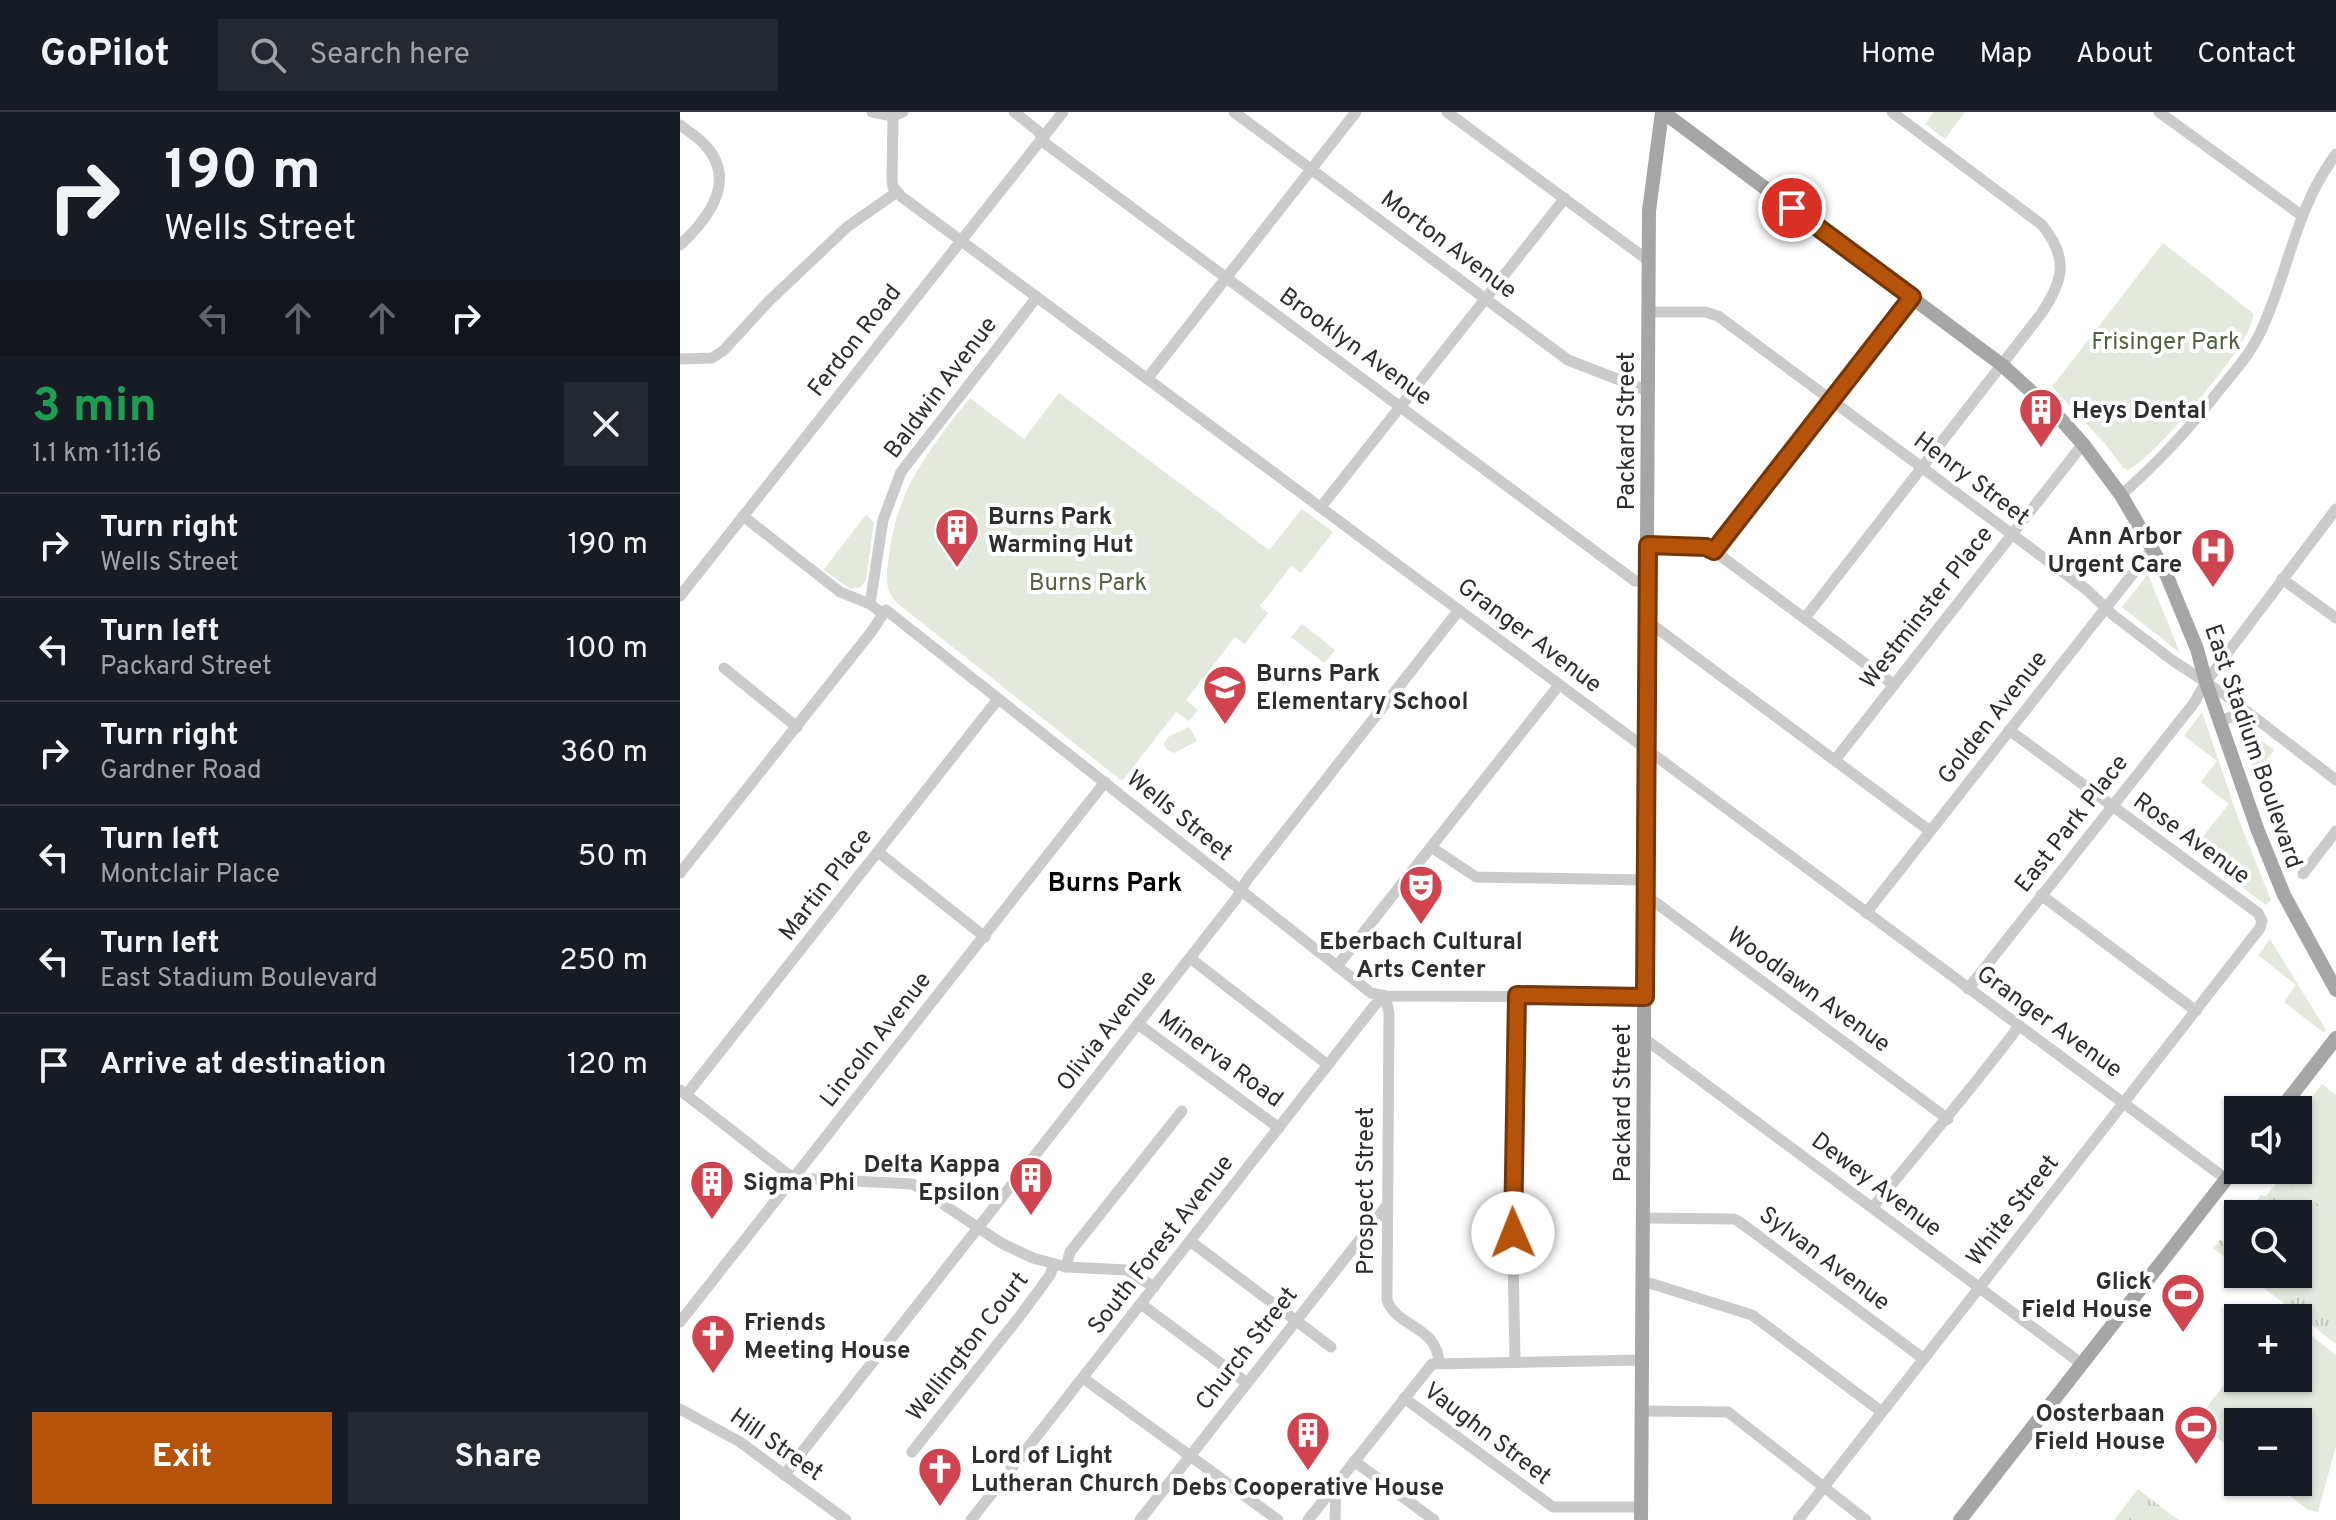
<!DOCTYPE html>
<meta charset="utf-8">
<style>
:root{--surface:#171b24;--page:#242831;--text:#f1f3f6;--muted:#9ea1a6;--line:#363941;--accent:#b45309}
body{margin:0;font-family:Overpass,sans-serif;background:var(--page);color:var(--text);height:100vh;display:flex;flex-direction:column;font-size:30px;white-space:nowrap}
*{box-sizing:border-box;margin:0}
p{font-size:26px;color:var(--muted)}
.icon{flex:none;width:44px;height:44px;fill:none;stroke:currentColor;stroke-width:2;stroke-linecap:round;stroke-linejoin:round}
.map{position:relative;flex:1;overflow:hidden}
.drawer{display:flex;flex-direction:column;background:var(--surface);width:680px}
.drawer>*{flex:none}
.banner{background:#171b24;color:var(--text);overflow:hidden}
.fabs{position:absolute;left:1544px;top:984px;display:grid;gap:16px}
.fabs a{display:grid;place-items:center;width:88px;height:88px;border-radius:0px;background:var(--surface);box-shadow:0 2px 6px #0004;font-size:40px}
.pin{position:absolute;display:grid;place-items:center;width:68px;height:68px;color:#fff;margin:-34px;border:4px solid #fff;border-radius:50%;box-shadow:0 2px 8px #0007}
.me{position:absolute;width:88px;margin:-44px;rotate:359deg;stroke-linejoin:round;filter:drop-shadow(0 0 6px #0008)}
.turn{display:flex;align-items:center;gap:28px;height:168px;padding:0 32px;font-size:36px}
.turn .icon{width:104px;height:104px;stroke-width:2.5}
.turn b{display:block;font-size:56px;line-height:68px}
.lanes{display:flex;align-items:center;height:76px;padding:0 32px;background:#0003;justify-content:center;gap:40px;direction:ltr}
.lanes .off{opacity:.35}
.round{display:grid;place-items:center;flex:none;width:84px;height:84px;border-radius:0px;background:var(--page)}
.head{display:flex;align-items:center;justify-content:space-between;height:136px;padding:0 32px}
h1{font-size:48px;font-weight:700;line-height:60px;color:#1e9e55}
.button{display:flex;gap:16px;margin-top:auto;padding:16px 32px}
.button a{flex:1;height:92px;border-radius:0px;background:var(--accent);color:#fff;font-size:32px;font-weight:700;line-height:92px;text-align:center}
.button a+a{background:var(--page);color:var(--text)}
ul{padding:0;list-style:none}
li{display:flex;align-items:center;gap:24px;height:104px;padding:0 32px;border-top:2px solid var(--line)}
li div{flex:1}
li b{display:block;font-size:30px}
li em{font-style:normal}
header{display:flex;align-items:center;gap:48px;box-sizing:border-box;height:112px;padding:0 40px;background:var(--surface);border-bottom:2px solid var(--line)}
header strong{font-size:38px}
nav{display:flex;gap:44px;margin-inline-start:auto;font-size:28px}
.search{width:560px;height:72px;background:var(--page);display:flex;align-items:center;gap:20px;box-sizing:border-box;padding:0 28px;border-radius:0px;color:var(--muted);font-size:30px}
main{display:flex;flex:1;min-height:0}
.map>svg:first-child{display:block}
</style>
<header>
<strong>GoPilot</strong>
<div class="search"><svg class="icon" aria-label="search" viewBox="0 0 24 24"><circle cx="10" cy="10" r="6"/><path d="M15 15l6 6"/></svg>Search here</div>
<nav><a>Home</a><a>Map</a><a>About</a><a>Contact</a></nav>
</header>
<main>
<section class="drawer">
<div class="banner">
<div class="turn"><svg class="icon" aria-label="right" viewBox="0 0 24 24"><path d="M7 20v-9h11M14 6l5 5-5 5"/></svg><div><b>190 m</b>Wells Street</div></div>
<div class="lanes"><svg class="icon off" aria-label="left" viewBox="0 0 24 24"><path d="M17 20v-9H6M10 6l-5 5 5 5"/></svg><svg class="icon off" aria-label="ahead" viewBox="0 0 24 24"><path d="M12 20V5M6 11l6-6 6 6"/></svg><svg class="icon off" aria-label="ahead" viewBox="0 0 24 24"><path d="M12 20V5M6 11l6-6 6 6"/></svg><svg class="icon" aria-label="right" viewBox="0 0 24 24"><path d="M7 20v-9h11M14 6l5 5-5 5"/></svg></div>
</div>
<div class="head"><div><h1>3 min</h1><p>1.1 km · 11:16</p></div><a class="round"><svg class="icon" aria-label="close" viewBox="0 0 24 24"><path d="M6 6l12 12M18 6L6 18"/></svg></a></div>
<ul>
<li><svg class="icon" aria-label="right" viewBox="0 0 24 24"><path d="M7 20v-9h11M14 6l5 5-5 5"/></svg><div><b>Turn right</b><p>Wells Street</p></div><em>190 m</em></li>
<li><svg class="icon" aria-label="left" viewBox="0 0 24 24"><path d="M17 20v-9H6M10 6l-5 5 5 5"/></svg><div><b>Turn left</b><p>Packard Street</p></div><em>100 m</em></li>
<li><svg class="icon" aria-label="right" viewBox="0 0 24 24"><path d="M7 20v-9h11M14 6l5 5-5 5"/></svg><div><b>Turn right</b><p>Gardner Road</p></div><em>360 m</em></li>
<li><svg class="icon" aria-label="left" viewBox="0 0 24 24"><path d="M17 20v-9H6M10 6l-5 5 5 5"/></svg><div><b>Turn left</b><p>Montclair Place</p></div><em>50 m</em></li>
<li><svg class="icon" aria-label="left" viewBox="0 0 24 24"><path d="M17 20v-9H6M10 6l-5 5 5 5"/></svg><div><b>Turn left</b><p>East Stadium Boulevard</p></div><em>250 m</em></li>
<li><svg class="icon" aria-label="arrive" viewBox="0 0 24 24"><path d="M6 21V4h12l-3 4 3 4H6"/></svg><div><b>Arrive at destination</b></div><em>120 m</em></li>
</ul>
<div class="button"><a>Exit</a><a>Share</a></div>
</section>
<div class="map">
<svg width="1656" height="1408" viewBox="0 0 1656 1408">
<defs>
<pattern id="grass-tufts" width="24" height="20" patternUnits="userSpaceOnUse" patternTransform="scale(2)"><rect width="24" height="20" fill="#e4e9dd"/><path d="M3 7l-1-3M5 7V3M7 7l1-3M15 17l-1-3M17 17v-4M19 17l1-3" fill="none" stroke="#c4c8be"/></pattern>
</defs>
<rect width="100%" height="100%" fill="#fff"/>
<g fill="url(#grass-tufts)">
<path d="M 1602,1064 L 1656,1106 L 1656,1232 L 1566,1162 L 1618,1162 L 1618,1102 L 1566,1102 L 1581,1083 L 1586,1084 Z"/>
<path d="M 1558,1113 L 1558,1155 L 1533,1136 L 1540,1128 L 1545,1130 Z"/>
<path d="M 1458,1377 L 1498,1408 L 1434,1408 Z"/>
</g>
<g fill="#e4e9dd">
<path d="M 1254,0 L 1285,0 L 1265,27 L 1245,12 Z"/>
<path d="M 1483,131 L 1574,202 C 1572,207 1571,214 1568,219 C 1555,248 1475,345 1448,358 L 1443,356 L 1427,334 L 1372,275 Z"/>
<path d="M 379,281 L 589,438 L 622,397 L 653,420 L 621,461 L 611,454 L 580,494 L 588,501 L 565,532 L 555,525 L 506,588 L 518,598 L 509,609 L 496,600 L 442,669 L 217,491 C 203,477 207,462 209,444 C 217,376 249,338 290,286 L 344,327 Z"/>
<path d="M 186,403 L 194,410 L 186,468 L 181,475 L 171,477 L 143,458 Z"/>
<path d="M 1468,462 L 1500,541 L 1442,495 Z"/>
<path d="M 622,512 L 655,538 L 644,551 L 611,525 Z"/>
<path d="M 1522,600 L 1557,703 L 1591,788 L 1586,793 L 1512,738 L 1549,692 L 1521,670 L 1537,649 L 1504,624 Z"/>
<path d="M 1560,612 L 1594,638 L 1575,663 Z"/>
<path d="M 509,615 L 517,629 L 494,641 L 487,638 L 484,632 L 488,625 Z"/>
<path d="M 1590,827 L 1646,918 L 1644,921 L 1604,890 L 1616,873 L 1578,843 Z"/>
<path d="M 1642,972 L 1656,983 L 1656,1106 L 1602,1064 L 1607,1058 L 1618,1058 L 1618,1003 Z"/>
<path d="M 1618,1103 L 1656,1133 L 1656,1212 L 1593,1162 L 1618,1162 Z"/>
<path d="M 1618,1213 L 1656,1243 L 1656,1334 L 1638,1400 L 1627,1397 L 1593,1370 L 1618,1370 L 1618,1310 L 1558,1310 L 1558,1342 L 1516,1309 L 1558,1255 L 1558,1266 L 1618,1266 Z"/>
</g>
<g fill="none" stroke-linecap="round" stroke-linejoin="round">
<g stroke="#cbcbcb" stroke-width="11">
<path d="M 192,0 L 213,4 L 223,0"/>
<path d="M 334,0 L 358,19 L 366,32 L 955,469 L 967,470"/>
<path d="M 554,0 L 888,248 L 968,279"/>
<path d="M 767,0 L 969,149"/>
<path d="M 1479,0 L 1621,103"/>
<path d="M 213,4 L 212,68 L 213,75 L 222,85 L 1546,1067"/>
<path d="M 0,13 C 8,19 18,25 25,33 C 58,69 28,107 0,133"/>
<path d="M 969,200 L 1025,200 L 1038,204 L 1407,478 L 1433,503 L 1492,548 L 1548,585 L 1656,668"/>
<path d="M 0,247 L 32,246 L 44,238 L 89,189 L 167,115 L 217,80"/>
<path d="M 467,267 L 676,0"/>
<path d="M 1441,383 C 1479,350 1510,316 1541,276 C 1555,259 1570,242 1580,221 C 1609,161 1614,98 1656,42"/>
<path d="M 641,395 L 885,86"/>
<path d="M 63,404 L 160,480 L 190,492 L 203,502 L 206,498 L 691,881 L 705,884 L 965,885"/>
<path d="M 968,433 L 1026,435 L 1034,439 L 1214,573"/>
<path d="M 1034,439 L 1232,185"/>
<path d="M 1602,467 L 1656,506"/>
<path d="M 0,484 L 383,0"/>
<path d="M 190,492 L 203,408 L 221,360 L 357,185"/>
<path d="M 1125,506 L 1361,202 C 1384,168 1389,146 1362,113 L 1212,0"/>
<path d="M 967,509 L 1250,719"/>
<path d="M 44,556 L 117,615"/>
<path d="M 1540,609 L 1559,602 L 1570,605"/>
<path d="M 1155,648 L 1403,332"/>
<path d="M 751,735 L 796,765 L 964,768"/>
<path d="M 198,740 L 305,825"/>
<path d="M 0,761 L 192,519 L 203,502"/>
<path d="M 1623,762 L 1656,719"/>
<path d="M 964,782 L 1268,1007"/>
<path d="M 1361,783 L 1516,899"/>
<path d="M 1186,801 L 1473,436"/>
<path d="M 510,846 L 648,953"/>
<path d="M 657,854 L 879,573"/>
<path d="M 1288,877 L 1514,591 L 1526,570 L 1552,535 L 1656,397"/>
<path d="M 705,884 L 709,901 L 707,1188 C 717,1216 757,1213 759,1251"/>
<path d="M 458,912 L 599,1016"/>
<path d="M 965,927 L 1402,1252"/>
<path d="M 0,978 L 113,1066 L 233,1072 L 321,1131 L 353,1146 L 386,1155 L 447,1158 L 474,1175"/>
<path d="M 6,983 L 318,587"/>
<path d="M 1193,1095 C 1242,1035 1292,977 1339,914"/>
<path d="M 963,1106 L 1054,1107 L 1061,1111 L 1244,1247"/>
<path d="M 510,1129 L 651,1235"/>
<path d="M 386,1155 L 390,1140 L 502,999"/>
<path d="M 963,1169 L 1072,1203 L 1202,1300"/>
<path d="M 461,1192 L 567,1271"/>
<path d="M 0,1210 L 425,670"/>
<path d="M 835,1248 L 832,1092 L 837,883"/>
<path d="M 403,1266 L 598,1408"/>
<path d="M 724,1286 L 873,1395 L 961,1395"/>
<path d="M 0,1297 L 60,1330 L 166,1408"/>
<path d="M 963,1299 L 1048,1300 L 1186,1408"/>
<path d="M 232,1340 L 343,1200 L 370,1163 L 374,1152"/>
<path d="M 674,1349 L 754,1408"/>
<path d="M 104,1363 L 556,787 L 567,768 L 779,498"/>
<path d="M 291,1408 L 694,894 L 705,884"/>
<path d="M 460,1408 L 707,1093"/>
<path d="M 628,1408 L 752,1252 L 961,1248"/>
<path d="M 655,1408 L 656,1373"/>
<path d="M 1118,1408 L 1580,816 L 1582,809 L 1578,801 L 1329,618"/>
</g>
<g stroke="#a6a6a6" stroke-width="14">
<path d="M 983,0 L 1322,253 L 1376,302 L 1403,332 L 1441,383 L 1484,457 L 1517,537 L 1526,570 L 1578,719 L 1604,783 L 1656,878"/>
<path d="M 1600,998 L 1656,926"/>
<path d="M 961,1408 L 969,99 L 982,0"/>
<path d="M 1280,1408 L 1558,1052"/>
</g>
</g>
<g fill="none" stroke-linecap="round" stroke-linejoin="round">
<g stroke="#753606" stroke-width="20">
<path id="route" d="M 833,1121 L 837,883 L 965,885 L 968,433 L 1026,435 L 1034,439 L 1232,185 L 1112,96"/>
</g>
<use href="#route" stroke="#b45309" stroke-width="14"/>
</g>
<defs>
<g id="building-pin" transform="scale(2.3)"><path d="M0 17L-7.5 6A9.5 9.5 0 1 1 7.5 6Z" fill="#d0444f" stroke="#fff"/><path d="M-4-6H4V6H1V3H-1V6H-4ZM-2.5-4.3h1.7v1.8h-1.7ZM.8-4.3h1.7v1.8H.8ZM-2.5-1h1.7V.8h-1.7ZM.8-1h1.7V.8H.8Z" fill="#fff"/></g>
<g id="hospital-pin" transform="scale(2.3)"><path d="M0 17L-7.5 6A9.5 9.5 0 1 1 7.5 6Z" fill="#d0444f" stroke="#fff"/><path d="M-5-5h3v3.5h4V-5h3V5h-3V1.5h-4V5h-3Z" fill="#fff"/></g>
<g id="school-pin" transform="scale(2.3)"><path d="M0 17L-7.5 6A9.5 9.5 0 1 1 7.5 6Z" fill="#d0444f" stroke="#fff"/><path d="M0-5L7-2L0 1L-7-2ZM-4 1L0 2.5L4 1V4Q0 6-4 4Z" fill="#fff"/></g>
<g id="theatre-pin" transform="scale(2.3)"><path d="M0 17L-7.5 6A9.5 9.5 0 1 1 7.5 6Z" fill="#d0444f" stroke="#fff"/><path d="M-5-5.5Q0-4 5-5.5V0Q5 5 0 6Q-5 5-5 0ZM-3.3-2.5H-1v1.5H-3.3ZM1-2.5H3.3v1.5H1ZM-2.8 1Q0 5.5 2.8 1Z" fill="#fff"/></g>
<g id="stadium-pin" transform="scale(2.3)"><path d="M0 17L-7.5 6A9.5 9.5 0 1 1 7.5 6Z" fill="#d0444f" stroke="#fff"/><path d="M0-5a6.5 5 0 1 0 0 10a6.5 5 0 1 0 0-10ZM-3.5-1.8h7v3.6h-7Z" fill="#fff"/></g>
<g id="church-pin" transform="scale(2.3)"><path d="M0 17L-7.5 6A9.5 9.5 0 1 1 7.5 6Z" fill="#d0444f" stroke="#fff"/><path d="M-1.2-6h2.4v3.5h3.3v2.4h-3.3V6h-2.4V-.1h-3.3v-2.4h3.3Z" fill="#fff"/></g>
</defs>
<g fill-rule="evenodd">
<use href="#building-pin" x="1361" y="298"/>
<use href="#building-pin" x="277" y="418"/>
<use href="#hospital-pin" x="1533" y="438"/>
<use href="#school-pin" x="545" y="575"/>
<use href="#theatre-pin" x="741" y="775"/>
<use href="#building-pin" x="351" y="1066"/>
<use href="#building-pin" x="32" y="1070"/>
<use href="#stadium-pin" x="1503" y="1183"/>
<use href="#church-pin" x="33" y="1224"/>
<use href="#stadium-pin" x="1516" y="1315"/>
<use href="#building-pin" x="628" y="1321"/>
<use href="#church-pin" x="260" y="1357"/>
</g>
<g text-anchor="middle" stroke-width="8" stroke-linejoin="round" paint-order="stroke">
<g font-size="24" fill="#2e2e2e" stroke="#fff">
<text transform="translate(769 132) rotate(37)" y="8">Morton Avenue</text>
<text transform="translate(174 228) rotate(-52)" y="8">Ferdon Road</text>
<text transform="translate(676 234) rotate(36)" y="8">Brooklyn Avenue</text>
<text transform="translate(260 275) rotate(-53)" y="8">Baldwin Avenue</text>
<text transform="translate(946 319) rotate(-90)" y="8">Packard Street</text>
<text transform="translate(1292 366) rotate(37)" y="8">Henry Street</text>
<text transform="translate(1246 495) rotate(-52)" y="8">Westminster Place</text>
<text transform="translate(850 523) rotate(37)" y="8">Granger Avenue</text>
<text transform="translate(1312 605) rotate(-52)" y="8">Golden Avenue</text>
<text transform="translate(1574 634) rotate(71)" y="8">East Stadium Boulevard</text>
<text transform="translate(500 703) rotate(39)" y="8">Wells Street</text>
<text transform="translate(1391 711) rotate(-52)" y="8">East Park Place</text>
<text transform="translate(1512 726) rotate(36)" y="8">Rose Avenue</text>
<text transform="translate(145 772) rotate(-52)" y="8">Martin Place</text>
<text transform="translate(1129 877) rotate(36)" y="8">Woodlawn Avenue</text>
<text transform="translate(1370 909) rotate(36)" y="8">Granger Avenue</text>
<text transform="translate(426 918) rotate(-52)" y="8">Olivia Avenue</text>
<text transform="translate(195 927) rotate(-52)" y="8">Lincoln Avenue</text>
<text transform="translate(541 946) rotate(36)" y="8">Minerva Road</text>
<text transform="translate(942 991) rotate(-90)" y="8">Packard Street</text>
<text transform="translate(1197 1072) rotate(37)" y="8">Dewey Avenue</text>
<text transform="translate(685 1079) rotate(-90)" y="8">Prospect Street</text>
<text transform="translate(1332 1098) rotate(-52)" y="8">White Street</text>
<text transform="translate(480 1132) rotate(-52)" y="8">South Forest Avenue</text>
<text transform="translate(1145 1146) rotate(37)" y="8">Sylvan Avenue</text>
<text transform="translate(287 1234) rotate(-52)" y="8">Wellington Court</text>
<text transform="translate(566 1236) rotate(-52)" y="8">Church Street</text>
<text transform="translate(808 1321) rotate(37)" y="8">Vaughn Street</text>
<text transform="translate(97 1332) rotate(35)" y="8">Hill Street</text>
</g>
<g font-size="24" fill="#516440" stroke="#fff">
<text x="1486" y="237">Frisinger Park</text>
<text x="408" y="478">Burns Park</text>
</g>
<g font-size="24" font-weight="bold" fill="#2e2e2e" stroke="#fff" text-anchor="start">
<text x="1392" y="306">Heys Dental</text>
<text x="308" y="412">Burns Park<tspan x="308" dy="28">Warming Hut</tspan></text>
<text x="1502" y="432" text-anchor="end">Ann Arbor<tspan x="1502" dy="28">Urgent Care</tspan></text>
<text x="576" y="569">Burns Park<tspan x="576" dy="28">Elementary School</tspan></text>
<text x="741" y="837" text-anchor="middle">Eberbach Cultural<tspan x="741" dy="28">Arts Center</tspan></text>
<text x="320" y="1060" text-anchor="end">Delta Kappa<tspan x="320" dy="28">Epsilon</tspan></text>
<text x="63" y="1078">Sigma Phi</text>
<text x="1472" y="1177" text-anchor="end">Glick<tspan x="1472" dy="28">Field House</tspan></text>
<text x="64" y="1218">Friends<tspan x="64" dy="28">Meeting House</tspan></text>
<text x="1485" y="1309" text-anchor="end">Oosterbaan<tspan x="1485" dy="28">Field House</tspan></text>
<text x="291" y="1351">Lord of Light<tspan x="291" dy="28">Lutheran Church</tspan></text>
<text x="628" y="1383" text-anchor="middle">Debs Cooperative House</text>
</g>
<g font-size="26" font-weight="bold" fill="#000" stroke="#fff">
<text x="435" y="779">Burns Park</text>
</g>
</g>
</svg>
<div class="fabs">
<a><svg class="icon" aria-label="sound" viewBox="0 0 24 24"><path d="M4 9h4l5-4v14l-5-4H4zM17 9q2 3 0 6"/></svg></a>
<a><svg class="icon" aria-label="search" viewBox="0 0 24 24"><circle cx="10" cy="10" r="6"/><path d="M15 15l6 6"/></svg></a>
<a>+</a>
<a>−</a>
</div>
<div class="pin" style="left:1112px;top:96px;background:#d93025"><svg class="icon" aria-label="arrive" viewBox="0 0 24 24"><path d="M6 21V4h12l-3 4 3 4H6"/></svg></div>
<svg class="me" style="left:833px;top:1121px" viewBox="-20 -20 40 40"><circle r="19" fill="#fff"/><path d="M0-13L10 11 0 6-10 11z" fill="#b45309"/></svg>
</div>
</main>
